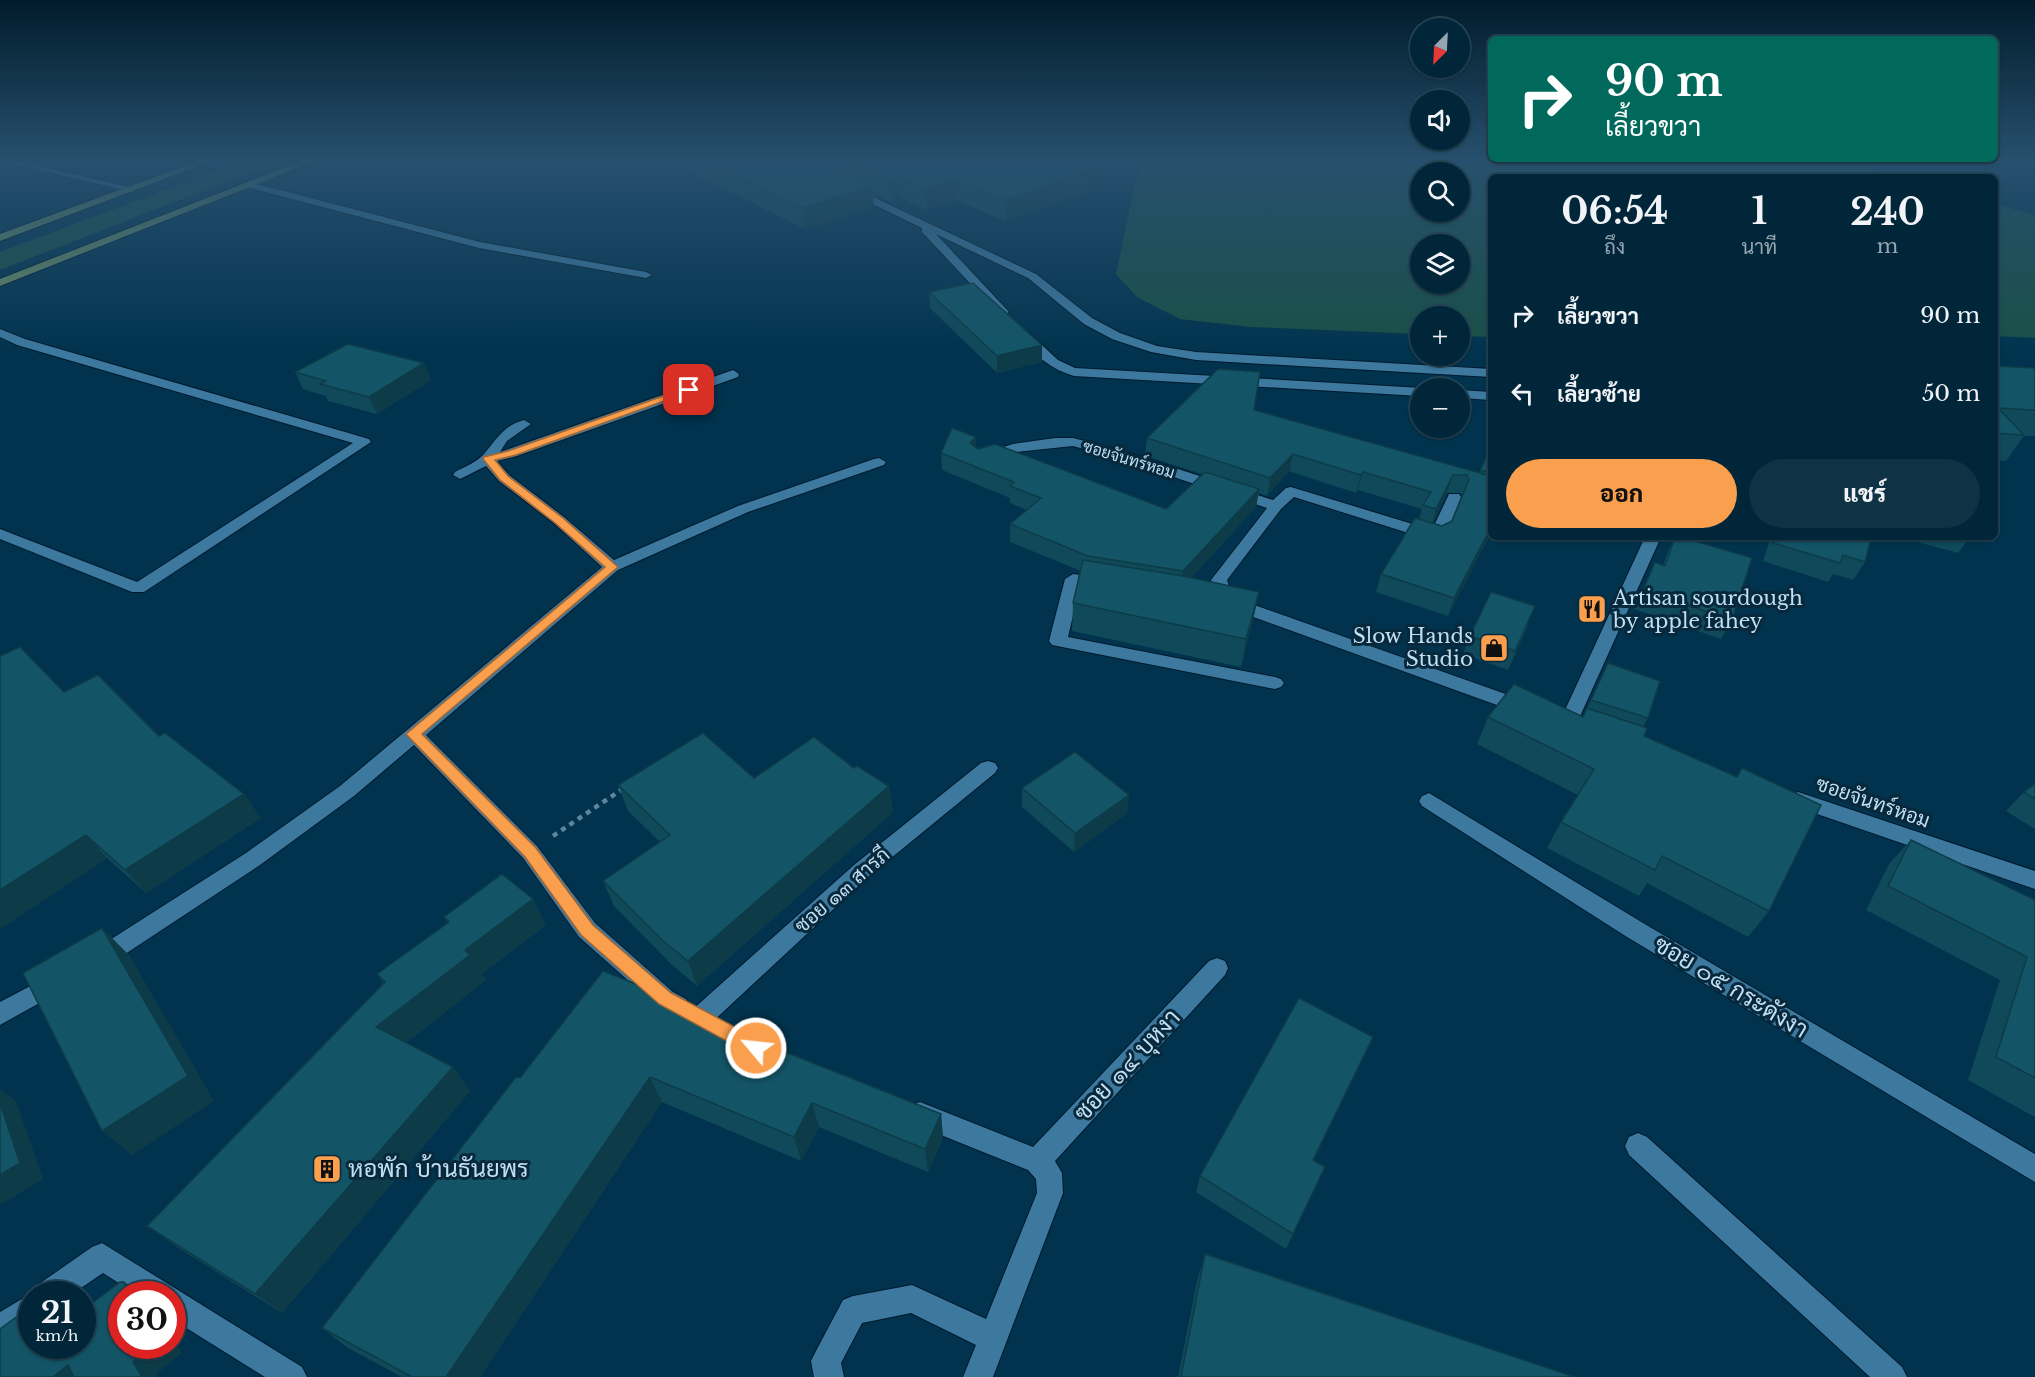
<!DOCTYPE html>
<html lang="th">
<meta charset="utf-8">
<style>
:root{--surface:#01263a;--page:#0f3245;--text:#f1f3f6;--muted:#96a5af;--line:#234354;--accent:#fa9f4e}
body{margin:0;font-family:"Libre Baskerville",Sarabun,serif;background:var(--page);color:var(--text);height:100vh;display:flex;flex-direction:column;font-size:22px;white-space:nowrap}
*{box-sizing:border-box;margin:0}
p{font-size:20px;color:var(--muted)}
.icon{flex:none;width:33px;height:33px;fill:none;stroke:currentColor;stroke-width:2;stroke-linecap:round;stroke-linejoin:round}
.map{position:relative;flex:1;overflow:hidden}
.side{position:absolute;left:1488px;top:174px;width:510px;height:366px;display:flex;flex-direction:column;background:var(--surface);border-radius:9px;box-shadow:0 2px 4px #0004,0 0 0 2px var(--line)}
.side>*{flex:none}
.banner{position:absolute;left:1488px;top:36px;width:510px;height:126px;border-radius:9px;box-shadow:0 2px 4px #0004,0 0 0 2px var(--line);background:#00695c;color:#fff;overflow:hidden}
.needle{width:39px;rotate:204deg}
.fabs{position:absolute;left:1410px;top:18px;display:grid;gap:12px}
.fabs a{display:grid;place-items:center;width:60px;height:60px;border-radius:50%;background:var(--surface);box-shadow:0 2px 4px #0004,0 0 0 2px var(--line);font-size:30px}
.speed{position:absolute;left:18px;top:1281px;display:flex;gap:12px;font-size:30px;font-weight:700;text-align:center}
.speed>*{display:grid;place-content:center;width:78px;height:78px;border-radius:50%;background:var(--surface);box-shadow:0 2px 4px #0004,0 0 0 2px var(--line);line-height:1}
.speed small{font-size:15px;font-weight:400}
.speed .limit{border:9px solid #d22;background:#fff;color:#111}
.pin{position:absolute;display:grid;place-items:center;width:51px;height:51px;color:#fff;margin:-26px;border-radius:12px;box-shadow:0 3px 9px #0006}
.me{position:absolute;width:66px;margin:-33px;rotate:298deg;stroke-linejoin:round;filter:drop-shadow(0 0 4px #0008)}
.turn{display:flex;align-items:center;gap:21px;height:126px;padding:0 18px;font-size:27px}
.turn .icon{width:78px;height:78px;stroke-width:2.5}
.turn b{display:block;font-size:42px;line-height:51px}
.eta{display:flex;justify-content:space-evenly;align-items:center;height:102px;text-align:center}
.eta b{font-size:36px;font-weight:800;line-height:42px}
.action{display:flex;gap:12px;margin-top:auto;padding:12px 18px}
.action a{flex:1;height:69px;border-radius:36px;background:var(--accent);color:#111;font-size:24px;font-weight:800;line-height:69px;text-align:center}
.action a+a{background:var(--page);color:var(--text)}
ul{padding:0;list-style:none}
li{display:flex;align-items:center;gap:18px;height:78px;padding:0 18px}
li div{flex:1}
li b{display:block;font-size:22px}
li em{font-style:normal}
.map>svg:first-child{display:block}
</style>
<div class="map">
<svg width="2035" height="1377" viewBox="0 0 2035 1377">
<rect width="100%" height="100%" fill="#01334e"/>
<g fill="#194f46" fill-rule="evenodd">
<path d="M 242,161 L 280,161 L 0,270 L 0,252 Z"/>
<path d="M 1140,161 L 1841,161 L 1898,177 L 1491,177 L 1491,337 L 1460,336 L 1460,316 L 1420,316 L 1420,334 L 1251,327 L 1180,319 L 1137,297 L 1116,274 ZM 1420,172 L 1460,172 L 1460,212 L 1420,212 ZM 1420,244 L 1460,244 L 1460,284 L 1420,284 Z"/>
<path d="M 1995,204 L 2035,215 L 2035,338 L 1995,336 Z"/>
</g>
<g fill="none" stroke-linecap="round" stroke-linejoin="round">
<g stroke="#001a2d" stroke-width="2">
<g id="service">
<path d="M 1937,161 L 1947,161 L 1948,162 L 1943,165 Z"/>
<path d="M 249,182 L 480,242 L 646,272 L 652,275 L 646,278 L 479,248 L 246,187 L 244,185 Z"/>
<path d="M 1073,574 L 1102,578 L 1110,583 L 1102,588 L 1080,585 L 1068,637 L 1275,677 L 1281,679 L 1284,683 L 1281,687 L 1275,689 L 1052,645 L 1049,641 L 1065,579 Z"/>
<path d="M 1638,1133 L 1647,1137 L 1902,1367 L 1907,1377 L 1870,1377 L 1629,1155 L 1625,1146 L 1629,1137 Z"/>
</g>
</g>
<g stroke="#001a2d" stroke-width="2">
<g id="minor">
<path d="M 0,161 L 18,161 L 137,189 L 132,192 Z"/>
<path d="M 848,188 L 854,188 L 1036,274 L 1092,318 L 1120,333 L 1157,346 L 1196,352 L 1491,369 L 1491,377 L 1196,360 L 1151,352 L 1112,339 L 1084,324 L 1028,278 L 936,234 L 1009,312 L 1003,316 L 999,314 L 922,232 L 922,228 L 848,192 Z"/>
<path d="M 0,329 L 25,339 L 369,439 L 371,442 L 144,592 L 132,592 L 0,539 L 0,529 L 137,582 L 353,443 L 17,345 L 0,337 Z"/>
<path d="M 1026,333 L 1030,334 L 1058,360 L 1075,368 L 1422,388 L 1420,396 L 1074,376 C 1052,370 1034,355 1020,337 Z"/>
<path d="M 733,370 L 739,374 L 738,377 L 517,456 L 497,461 L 509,475 L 564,517 L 614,560 L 738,506 L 874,459 L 879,458 L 886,462 L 884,465 L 748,512 L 618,570 L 426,735 L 537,846 L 595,923 L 673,992 L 686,999 L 690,1006 L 686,1013 L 678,1016 L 657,1006 L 579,937 L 523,858 L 414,745 L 354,796 L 260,865 L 107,966 L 99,969 L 91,966 L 88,959 L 91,952 L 246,853 L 340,786 L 602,567 L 554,523 L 499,481 L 486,466 L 460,479 L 453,475 L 455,472 C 464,467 477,462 484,454 C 496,440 504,425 524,420 L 531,424 L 507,441 L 500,452 Z"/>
<path d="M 1460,390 L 1491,392 L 1491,400 L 1460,398 Z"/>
<path d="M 1055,438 L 1073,438 L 1120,450 L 1273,500 L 1286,488 L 1291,487 L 1432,530 L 1449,494 L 1459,494 L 1461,497 L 1445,537 L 1437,542 L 1294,497 L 1281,509 L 1227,580 L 1230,589 L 1246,602 L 1531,703 L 1534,708 L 1531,713 L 1525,714 L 1519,713 L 1234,610 L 1217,595 L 1211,580 L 1267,508 L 1110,456 L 1073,446 L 1015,452 L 986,461 L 979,457 L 981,454 L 1013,444 Z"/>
<path d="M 1645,537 L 1661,537 L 1577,723 L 1575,728 L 1568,730 L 1561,728 L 1559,723 Z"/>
<path d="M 988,761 L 995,763 L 998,768 L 995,773 L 868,877 L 708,1026 L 700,1029 L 692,1026 L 688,1018 L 692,1010 L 854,865 L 981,763 Z"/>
<path d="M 1798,792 L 2035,871 L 2035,889 L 1791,805 L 1788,800 L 1791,795 Z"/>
<path d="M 1429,793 L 1643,923 L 2035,1154 L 2035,1182 L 1627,937 L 1422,806 L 1419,801 L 1422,796 Z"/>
<path d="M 1217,958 L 1225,961 L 1228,968 L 1225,975 L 1055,1161 L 1062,1173 L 1063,1193 L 993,1377 L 963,1377 L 976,1345 L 911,1313 L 862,1323 L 841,1363 L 844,1377 L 814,1377 L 811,1361 L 816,1351 L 843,1300 L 853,1296 L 912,1285 L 986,1319 L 1037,1193 L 1036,1179 L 1028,1170 L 911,1123 L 907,1114 L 911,1105 L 920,1102 L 1033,1147 L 1209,961 Z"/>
<path d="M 53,974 L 61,977 L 64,984 L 61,991 L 0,1025 L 0,1002 Z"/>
<path d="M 102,1243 L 302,1367 L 307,1377 L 265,1377 L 172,1319 L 172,1294 L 136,1294 L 103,1273 L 72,1294 L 32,1294 L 32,1324 L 0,1343 L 0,1312 L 32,1293 L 35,1294 L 39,1284 L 92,1247 Z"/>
</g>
</g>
<g stroke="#001a2d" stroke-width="2">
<g id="primary">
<path d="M 198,161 L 212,161 L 0,241 L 0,234 Z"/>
<path d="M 301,161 L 315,161 L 0,286 L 0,279 Z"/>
</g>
</g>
<path stroke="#5d869e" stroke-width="4.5" stroke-dasharray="5 5" stroke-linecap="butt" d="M 553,836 L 624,788"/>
<use href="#service" fill="#3d789e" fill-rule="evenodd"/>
<use href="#minor" fill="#3d789e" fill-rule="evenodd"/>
<use href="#primary" fill="#698c65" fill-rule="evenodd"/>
</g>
<g fill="#104959" fill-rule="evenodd">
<path d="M 669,161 L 1066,161 L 1091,170 L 1090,191 L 1005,221 L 956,200 L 927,210 L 901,198 L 891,202 L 872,192 L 874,207 L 805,229 Z"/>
<path d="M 929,292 L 1042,362 L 997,373 L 930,308 Z"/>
<path d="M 424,363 L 431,380 L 377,414 L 328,401 L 326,396 L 303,389 L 295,372 Z"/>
<path d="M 1995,366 L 2035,368 L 2035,436 L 2024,436 L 2006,461 L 1995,460 Z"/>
<path d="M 1254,410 L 1479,473 L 1491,446 L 1491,535 L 1490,535 L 1448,616 L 1376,592 L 1381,574 L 1419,519 L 1422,509 L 1358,490 L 1356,493 L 1289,471 L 1267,496 L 1259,493 L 1256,507 L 1191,578 L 1259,592 L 1253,620 L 1241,667 L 1072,631 L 1073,603 L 1081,571 L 1010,542 L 1010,524 L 1027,510 L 1010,503 L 1010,498 L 942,470 L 941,453 L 976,447 L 1166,509 L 1202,474 L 1145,456 L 1147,438 ZM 1447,493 L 1461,493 L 1462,496 L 1452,521 L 1442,526 L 1433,523 Z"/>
<path d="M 1675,537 L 1732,620 L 1721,639 L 1634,609 L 1655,562 L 1663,565 L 1667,554 Z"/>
<path d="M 1771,537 L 1874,537 L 1872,540 L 1870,539 L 1865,562 L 1853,580 L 1833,574 L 1828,582 L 1763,561 Z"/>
<path d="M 1899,537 L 1970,537 L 1958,553 Z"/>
<path d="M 1528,625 L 1508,670 L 1463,654 L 1470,636 Z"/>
<path d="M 0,656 L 64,692 L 159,736 L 261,818 L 146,893 L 107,858 L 0,929 Z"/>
<path d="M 1608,663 L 1648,718 L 1643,727 L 1644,736 L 1736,777 L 1742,768 L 1769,911 L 1748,937 L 1647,883 L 1639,896 L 1547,848 L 1561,822 L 1578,795 L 1477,744 L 1488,717 L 1583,717 Z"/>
<path d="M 854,768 L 889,786 L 893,812 L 697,986 L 671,964 L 614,906 L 603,881 L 660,842 L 628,811 L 618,785 L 754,778 Z"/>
<path d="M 2035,784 L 2035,829 L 2006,811 L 2024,792 Z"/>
<path d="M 1022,788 L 1129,795 L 1127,813 L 1074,852 L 1022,807 Z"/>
<path d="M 1911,840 L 2035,900 L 2035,1117 L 1968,1080 L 2000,980 L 1866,910 L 1889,864 Z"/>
<path d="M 444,917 L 546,925 L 482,974 L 486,980 L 406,1043 L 470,1091 L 282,1313 L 177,1247 L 147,1226 L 383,983 L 377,974 L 448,923 Z"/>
<path d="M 738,1033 L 941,1114 L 943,1138 L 928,1172 L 819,1127 L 801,1161 L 662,1102 L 480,1377 L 402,1377 L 348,1348 L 322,1328 L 520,1078 Z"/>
<path d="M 1365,1055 L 1314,1160 L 1318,1182 L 1286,1249 L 1196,1192 L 1200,1176 Z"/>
<path d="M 1205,1254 L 1575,1377 L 1178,1377 L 1197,1281 Z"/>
</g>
<g fill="#0d3c48">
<path d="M 1091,170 L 1090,191 L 1005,221 L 1005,200 Z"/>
<path d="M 899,178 L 901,198 L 891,202 L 890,181 Z"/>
<path d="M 955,180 L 956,200 L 927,210 L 926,189 Z"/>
<path d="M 872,186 L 874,207 L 805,229 L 803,208 Z"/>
<path d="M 1042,345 L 1042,362 L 997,373 L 997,356 Z"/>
<path d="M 424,363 L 431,380 L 377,414 L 369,397 Z"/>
<path d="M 976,437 L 976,454 L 970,443 Z"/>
<path d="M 1293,454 L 1289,471 L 1267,496 L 1270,478 Z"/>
<path d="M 1363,472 L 1358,490 L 1356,493 L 1361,475 Z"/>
<path d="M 1453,475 L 1447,493 L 1431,527 L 1436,509 Z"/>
<path d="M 1259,489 L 1256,507 L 1181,589 L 1183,571 Z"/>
<path d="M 1491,527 L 1490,535 L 1448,616 L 1454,598 Z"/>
<path d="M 1259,592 L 1253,620 L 1241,667 L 1246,639 Z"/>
<path d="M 889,786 L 893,812 L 697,986 L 688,961 Z"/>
<path d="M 244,794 L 261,818 L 146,893 L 125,870 Z"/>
<path d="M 1129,795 L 1127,813 L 1074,852 L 1075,833 Z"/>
<path d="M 86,835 L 107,858 L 0,929 L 0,890 Z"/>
<path d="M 533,899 L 546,925 L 482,974 L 486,980 L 395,1052 L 376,1027 L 465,950 Z"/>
<path d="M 102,928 L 129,955 L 214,1101 L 132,1155 L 102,1131 Z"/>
<path d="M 1373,1037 L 1365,1055 L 1306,1176 L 1313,1160 Z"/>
<path d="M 453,1067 L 470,1091 L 282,1313 L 255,1294 Z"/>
<path d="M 650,1077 L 662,1102 L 480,1377 L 446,1377 Z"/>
<path d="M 0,1089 L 16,1101 L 43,1179 L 0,1205 Z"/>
<path d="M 812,1103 L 819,1127 L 801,1161 L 794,1137 Z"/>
<path d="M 941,1114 L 943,1138 L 928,1172 L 925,1149 Z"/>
<path d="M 124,1282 L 144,1294 L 132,1294 Z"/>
<path d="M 172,1338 L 182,1353 L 156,1374 L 157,1377 L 142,1377 L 133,1362 L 153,1346 L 172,1346 Z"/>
<path d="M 68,1365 L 91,1377 L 53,1377 Z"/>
</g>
<g fill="#135567" stroke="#0d3c48" stroke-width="1.5">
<path d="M 706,161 L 818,161 L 872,186 L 803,208 Z"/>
<path d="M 847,161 L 1066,161 L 1091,170 L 1005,200 L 955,180 L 926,189 L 899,178 L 890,181 Z"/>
<path d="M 973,283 L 1042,345 L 997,356 L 929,292 Z"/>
<path d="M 348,344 L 424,363 L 369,397 L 320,384 L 326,381 L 295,372 Z"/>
<path d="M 1995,366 L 2035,368 L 2035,410 L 1998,408 L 2024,435 L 1995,433 Z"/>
<path d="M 1218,369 L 1260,372 L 1254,410 L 1491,476 L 1491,527 L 1454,598 L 1381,574 L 1415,518 L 1442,526 L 1452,521 L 1469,480 L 1467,475 L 1453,475 L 1436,509 L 1423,505 L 1431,492 L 1363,472 L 1361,475 L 1293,454 L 1270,478 L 1147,438 Z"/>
<path d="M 952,428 L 976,437 L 970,443 L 978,449 L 995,444 L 1166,509 L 1205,472 L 1259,489 L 1183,571 L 1088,556 L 1010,524 L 1041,498 L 1010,486 L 1014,482 L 941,453 Z"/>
<path d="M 1491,446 L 1491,471 L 1480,471 Z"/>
<path d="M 1675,537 L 1681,537 L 1752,558 L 1732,620 L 1643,590 L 1655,562 L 1665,566 Z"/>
<path d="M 1775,537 L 1871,537 L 1865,562 L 1843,555 L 1840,563 L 1773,543 Z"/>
<path d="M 1083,560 L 1183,576 L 1259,592 L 1246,639 L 1073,603 Z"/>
<path d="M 1491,592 L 1535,606 L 1515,651 L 1470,636 Z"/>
<path d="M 20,647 L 64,692 L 98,675 L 159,736 L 165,733 L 244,794 L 125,870 L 86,835 L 0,890 L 0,656 Z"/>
<path d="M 1608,663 L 1660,681 L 1648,718 L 1591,700 Z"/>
<path d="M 1514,684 L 1583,717 L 1587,708 L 1647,728 L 1644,736 L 1737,777 L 1742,768 L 1821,805 L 1769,911 L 1662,856 L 1655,870 L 1561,822 L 1594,769 L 1488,717 Z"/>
<path d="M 703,733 L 754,778 L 814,737 L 854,768 L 857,766 L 889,786 L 688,961 L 662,940 L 603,881 L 670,835 L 618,785 Z"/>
<path d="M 1075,752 L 1129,795 L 1075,833 L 1022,788 Z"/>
<path d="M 2035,784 L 2035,799 L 2024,792 Z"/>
<path d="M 1911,840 L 2035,900 L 2035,1078 L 1996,1057 L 2027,957 L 1888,886 Z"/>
<path d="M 502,874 L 533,899 L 465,950 L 470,955 L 376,1027 L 453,1067 L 255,1294 L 147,1226 L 385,982 L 377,974 L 449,922 L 444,917 Z"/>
<path d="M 102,928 L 188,1076 L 102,1131 L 23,973 Z"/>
<path d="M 603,971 L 681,1002 L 738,1033 L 941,1114 L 925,1149 L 812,1103 L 794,1137 L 650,1077 L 446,1377 L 412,1377 L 322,1328 L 516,1077 L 520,1078 Z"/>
<path d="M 1299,998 L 1373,1037 L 1313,1160 L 1325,1167 L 1293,1234 L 1200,1176 Z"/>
<path d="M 0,1103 L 20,1163 L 0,1175 Z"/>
<path d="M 1205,1254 L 1575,1377 L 1181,1377 Z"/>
<path d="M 120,1282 L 124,1282 L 132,1294 L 122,1294 L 122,1346 L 153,1346 L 133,1362 L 142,1377 L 74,1377 L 68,1365 L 53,1377 L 0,1377 L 0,1329 L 30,1307 L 32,1310 L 32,1346 L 82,1346 L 82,1311 Z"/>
</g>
<linearGradient id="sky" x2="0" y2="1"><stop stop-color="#011c2b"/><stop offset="0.45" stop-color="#27506e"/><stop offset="1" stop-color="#27506e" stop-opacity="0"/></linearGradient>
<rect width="2035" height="354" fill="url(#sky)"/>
<path fill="#fa9f4e" stroke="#a26733" stroke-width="1.5" d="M 686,388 L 694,390 L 516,455 L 495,460 L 508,476 L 563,518 L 618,567 L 422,734 L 536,848 L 593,925 L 671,993 L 763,1042 L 765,1048 L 763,1054 L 756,1057 L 659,1004 L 581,935 L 525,857 L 406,734 L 605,567 L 555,523 L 500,480 L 483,459 L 484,457 L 508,451 Z"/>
<defs>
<g id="restaurant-square" transform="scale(1.5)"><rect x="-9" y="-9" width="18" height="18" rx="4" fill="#fa9f4e" stroke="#08293c"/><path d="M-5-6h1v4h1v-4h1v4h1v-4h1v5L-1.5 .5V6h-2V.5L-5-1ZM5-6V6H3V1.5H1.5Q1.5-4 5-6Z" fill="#111"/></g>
<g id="shop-square" transform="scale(1.5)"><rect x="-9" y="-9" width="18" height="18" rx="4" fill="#fa9f4e" stroke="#08293c"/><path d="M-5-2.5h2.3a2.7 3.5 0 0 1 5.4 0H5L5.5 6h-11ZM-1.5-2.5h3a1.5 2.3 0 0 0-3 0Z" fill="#111"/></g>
<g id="building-square" transform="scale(1.5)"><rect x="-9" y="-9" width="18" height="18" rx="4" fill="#fa9f4e" stroke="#08293c"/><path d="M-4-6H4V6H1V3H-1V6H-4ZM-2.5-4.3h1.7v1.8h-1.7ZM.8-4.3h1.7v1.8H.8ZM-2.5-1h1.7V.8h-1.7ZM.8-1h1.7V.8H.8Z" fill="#111"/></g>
</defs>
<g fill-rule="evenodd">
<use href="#restaurant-square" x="1592" y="609"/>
<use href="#shop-square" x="1494" y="648"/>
<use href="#building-square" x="327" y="1169"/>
</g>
<g text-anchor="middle" stroke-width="6" stroke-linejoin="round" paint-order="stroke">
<g font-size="16" fill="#c1dff4" stroke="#08293c">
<text transform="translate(1129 459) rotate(17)" y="6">ซอยจันทร์หอม</text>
</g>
<g font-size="20" fill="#c1dff4" stroke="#08293c" text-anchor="start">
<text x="1613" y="605">Artisan sourdough<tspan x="1613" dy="23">by apple fahey</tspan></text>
<text x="1473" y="643" text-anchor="end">Slow Hands<tspan x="1473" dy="23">Studio</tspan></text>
</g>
<g font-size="20" fill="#c1dff4" stroke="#08293c">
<text transform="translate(1873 802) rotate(19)" y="7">ซอยจันทร์หอม</text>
<text transform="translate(842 890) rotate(-41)" y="7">ซอย ๑๓ สารภี</text>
</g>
<g font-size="24" fill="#c1dff4" stroke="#08293c">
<text transform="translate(1731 987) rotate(31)" y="8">ซอย ๐๕ กระดังงา</text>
<text transform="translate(1127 1065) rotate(-47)" y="8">ซอย ๑๔ บุหงา</text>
</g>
<g font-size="24" fill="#c1dff4" stroke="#08293c" text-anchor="start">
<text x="348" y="1177">หอพัก บ้านธันยพร</text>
</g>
</g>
</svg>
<div class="fabs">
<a><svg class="needle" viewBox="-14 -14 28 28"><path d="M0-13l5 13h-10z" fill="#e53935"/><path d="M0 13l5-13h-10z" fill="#96a5af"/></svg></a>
<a><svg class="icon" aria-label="sound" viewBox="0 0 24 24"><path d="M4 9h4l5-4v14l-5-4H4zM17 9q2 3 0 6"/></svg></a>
<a><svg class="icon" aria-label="search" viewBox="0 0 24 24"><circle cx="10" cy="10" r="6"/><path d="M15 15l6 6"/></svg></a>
<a><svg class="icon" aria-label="layers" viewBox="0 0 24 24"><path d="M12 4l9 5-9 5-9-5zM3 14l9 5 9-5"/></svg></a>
<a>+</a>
<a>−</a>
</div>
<div class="speed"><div>21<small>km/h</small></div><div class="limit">30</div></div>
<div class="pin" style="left:689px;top:390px;background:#d93025"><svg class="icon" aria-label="arrive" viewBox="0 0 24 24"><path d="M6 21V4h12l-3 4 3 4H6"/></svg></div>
<svg class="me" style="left:756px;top:1048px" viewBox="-20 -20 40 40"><circle r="17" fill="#fa9f4e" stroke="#fff" stroke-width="3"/><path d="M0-11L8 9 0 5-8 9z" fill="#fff"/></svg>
<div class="banner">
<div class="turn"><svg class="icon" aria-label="right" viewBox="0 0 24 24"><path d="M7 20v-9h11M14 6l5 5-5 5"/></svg><div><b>90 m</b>เลี้ยวขวา</div></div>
</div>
<section class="side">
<div class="eta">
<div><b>06:54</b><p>ถึง</p></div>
<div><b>1</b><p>นาที</p></div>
<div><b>240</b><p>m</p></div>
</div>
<ul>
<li><svg class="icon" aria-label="right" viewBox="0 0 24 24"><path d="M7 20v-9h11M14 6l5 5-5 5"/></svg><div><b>เลี้ยวขวา</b></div><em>90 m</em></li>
<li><svg class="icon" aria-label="left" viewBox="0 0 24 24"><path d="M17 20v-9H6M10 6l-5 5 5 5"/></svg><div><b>เลี้ยวซ้าย</b></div><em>50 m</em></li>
</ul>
<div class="action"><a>ออก</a><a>แชร์</a></div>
</section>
</div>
